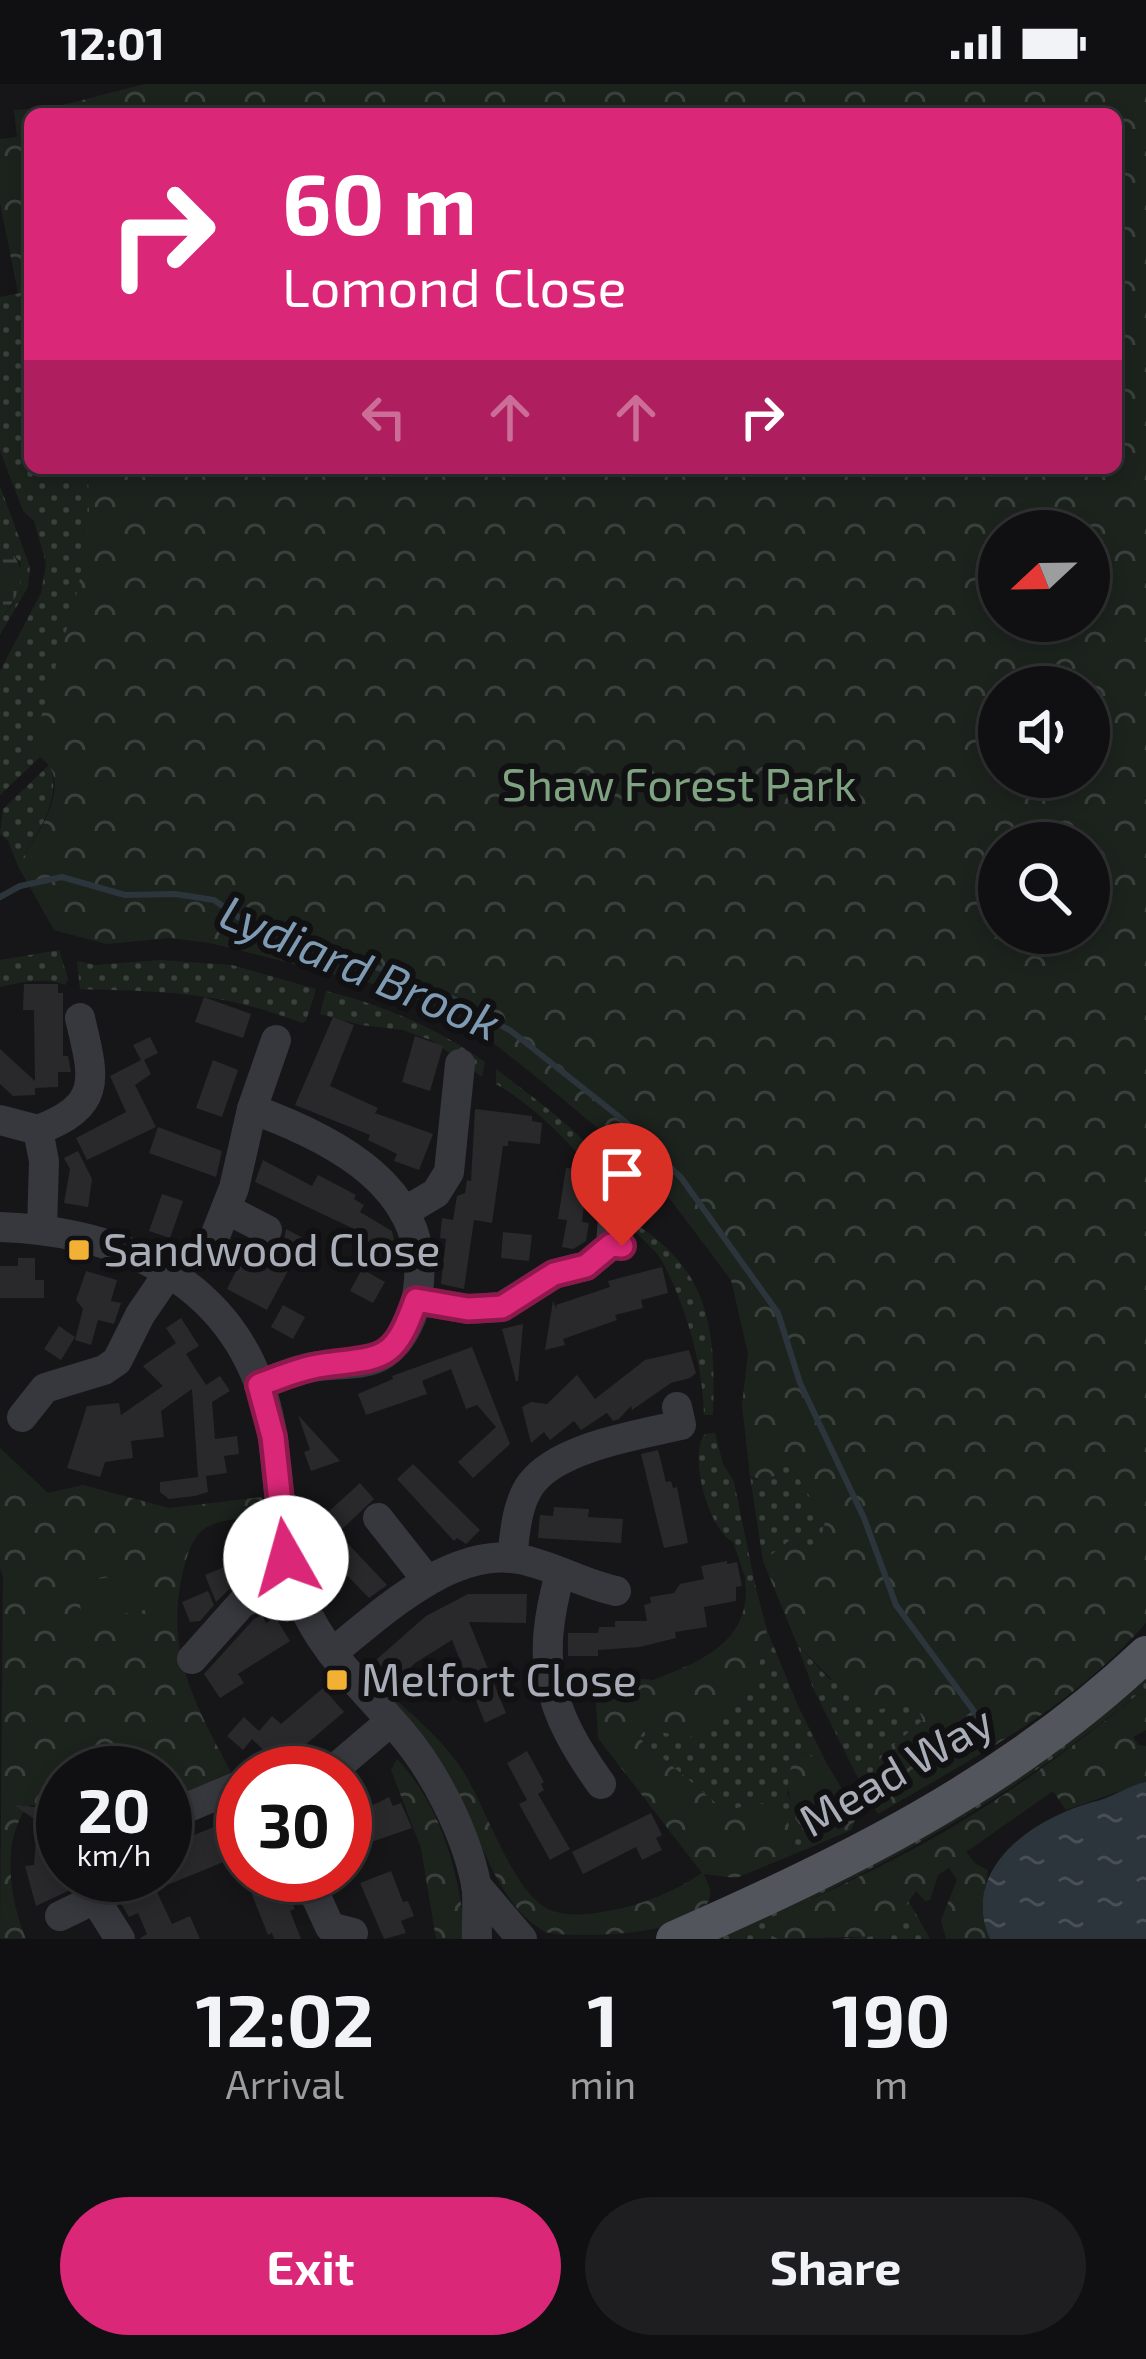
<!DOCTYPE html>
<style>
:root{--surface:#101012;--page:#1e1e20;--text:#f1f3f6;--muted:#9c9d9f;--line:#303032;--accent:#db2777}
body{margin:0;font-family:"Exo 2",sans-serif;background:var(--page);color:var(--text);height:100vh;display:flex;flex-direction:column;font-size:45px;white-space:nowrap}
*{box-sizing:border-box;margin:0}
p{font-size:39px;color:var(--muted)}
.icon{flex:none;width:66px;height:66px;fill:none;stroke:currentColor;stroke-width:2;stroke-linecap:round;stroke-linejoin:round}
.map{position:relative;height:1855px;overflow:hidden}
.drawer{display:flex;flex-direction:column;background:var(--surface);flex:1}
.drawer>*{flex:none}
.top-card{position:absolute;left:24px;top:24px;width:1098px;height:366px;border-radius:18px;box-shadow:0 6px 18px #0003,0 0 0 3px var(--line);background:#db2777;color:#fff;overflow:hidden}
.needle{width:78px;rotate:248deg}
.tools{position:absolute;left:978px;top:426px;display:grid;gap:24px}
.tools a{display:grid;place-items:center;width:132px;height:132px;border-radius:50%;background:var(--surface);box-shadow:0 6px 18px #0003,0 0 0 3px var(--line);font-size:60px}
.speed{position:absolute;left:36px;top:1662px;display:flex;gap:24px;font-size:60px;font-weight:700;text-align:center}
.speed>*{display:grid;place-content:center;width:156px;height:156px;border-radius:50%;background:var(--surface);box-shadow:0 6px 18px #0003,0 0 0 3px var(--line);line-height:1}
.speed small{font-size:30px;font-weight:400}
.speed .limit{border:18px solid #d22;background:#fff;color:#111}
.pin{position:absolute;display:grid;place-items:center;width:102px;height:102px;color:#fff;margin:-123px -51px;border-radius:50% 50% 50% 0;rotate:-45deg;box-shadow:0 0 12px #0007}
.pin .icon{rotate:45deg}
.me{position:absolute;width:132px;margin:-66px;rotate:353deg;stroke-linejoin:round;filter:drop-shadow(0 0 9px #0008)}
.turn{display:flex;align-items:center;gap:42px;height:252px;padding:0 60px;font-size:54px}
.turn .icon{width:156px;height:156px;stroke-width:2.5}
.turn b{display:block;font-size:84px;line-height:102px}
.lanes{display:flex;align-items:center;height:114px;padding:0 60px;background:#0003;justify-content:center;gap:60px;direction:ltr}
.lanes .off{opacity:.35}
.eta{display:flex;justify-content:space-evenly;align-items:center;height:204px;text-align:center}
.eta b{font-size:72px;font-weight:700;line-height:84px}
.button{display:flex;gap:24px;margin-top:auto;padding:24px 60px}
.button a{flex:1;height:138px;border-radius:72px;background:var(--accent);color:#fff;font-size:48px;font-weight:700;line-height:138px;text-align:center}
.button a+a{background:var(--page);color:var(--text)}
.status{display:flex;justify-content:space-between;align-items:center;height:84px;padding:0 60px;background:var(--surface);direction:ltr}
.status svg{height:33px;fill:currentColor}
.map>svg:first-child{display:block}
</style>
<div class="status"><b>12:01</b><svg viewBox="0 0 49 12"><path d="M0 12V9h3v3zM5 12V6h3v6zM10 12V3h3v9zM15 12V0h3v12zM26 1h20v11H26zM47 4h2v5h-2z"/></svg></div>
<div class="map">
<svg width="1146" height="1855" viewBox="0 0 1146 1855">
<defs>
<pattern id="grass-dots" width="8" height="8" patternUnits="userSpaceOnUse" patternTransform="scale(3)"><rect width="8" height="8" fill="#1c231d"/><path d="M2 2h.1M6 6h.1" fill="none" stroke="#3a403c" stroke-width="1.8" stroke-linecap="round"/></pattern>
<pattern id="forest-crowns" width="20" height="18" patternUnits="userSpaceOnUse" patternTransform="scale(3)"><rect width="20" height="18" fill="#1c231d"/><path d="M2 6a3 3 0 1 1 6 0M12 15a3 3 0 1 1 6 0" fill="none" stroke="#3a403c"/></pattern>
<pattern id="wetland-marsh" width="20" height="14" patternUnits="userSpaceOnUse" patternTransform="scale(3)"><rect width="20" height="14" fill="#1c231d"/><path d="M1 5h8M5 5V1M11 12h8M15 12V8" fill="none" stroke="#3a403c"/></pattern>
<pattern id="water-ripples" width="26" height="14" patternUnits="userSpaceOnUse" patternTransform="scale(3)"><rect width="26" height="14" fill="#2c353c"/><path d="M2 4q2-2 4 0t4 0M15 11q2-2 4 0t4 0" fill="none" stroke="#485056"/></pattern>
</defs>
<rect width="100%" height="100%" fill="#161618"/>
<g fill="url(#grass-dots)">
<path d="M 30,207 L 30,384 L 87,384 C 98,472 66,556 40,639 L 36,655 L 40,673 L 0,711 L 0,587 L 41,509 L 46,479 L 34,437 L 23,427 L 0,366 L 0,213 Z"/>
<path d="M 0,402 L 30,483 L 28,503 L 0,551 L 0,537 L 14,518 L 21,479 L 12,469 L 0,470 Z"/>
<path d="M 50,680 C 63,716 36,751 18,782 L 8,757 L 0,750 L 3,725 Z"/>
<path d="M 59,866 L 68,895 L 65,901 C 46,893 20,898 0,903 L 0,876 Z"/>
<path d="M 160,876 L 232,881 L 316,905 L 306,937 L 302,939 C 218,907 167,908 80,905 L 77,877 L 95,881 Z"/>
<path d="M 326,907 C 383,921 437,944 485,978 L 482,993 L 433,957 L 403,946 L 361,941 L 320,930 Z"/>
<path d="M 496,985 C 543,1022 611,1065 627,1125 L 621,1127 C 589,1078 546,1029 496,1000 Z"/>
<path d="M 635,1140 C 711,1187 716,1248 713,1331 L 704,1331 C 703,1281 686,1222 662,1177 C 655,1164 640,1155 631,1142 Z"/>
<path d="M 715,1349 L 723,1380 L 734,1398 L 755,1500 L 746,1508 L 745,1493 L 733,1458 C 708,1445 688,1370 705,1350 Z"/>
<path d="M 788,1377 L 825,1437 L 818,1472 L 812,1473 L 794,1454 L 763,1477 L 750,1392 L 757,1396 L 778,1378 Z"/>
<path d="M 767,1546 L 798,1622 L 827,1680 L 802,1668 L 787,1709 L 809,1764 L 792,1771 L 793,1754 L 768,1719 L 724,1726 L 639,1654 L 646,1644 L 687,1654 L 758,1586 Z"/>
<path d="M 797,1560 L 829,1595 L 916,1621 L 924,1636 L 884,1669 L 863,1704 L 813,1604 Z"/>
<path d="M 1146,1586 L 1146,1610 L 1137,1611 C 1015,1709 906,1771 765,1837 L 768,1849 L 778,1855 L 704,1855 Z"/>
<path d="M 908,1816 L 930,1855 L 839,1855 L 884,1851 Z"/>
</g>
<g fill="url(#forest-crowns)" fill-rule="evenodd">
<path d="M 145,0 L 1146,0 L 1146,1539 C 1069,1626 976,1672 878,1730 L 863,1704 L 884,1669 L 923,1636 L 916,1621 L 863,1627 L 797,1560 L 763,1477 L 794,1453 L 812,1473 L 817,1472 L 825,1437 L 788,1377 L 778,1378 L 775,1391 L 766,1397 L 750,1392 L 742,1321 L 748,1269 L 731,1196 L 649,1087 L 534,991 L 469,940 L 396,906 L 210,859 L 171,854 L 106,860 L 54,846 L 18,782 C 35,754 77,698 40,673 L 36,655 C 56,563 99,481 87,384 L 1116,384 L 1116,30 L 30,30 L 30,208 L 18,209 L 0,119 L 0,55 L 17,53 L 14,26 L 55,23 ZM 999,447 L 1089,447 L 1089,537 L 999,537 ZM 999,603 L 1089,603 L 1089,693 L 999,693 ZM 999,759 L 1089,759 L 1089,849 L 999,849 Z"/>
<path d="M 0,1364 L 48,1409 L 83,1401 L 169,1424 L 262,1413 L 263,1431 C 246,1434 222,1435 207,1443 C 191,1452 186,1475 182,1492 C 165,1569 196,1622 231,1688 L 165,1718 L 165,1689 L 63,1689 L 63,1726 L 32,1721 L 26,1724 C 1,1760 10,1816 26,1855 L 0,1855 L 3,1494 L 0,1484 Z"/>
<path d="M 755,1500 L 767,1546 L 758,1586 L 708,1645 L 687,1654 L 646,1644 L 639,1654 L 724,1726 L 768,1719 L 785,1730 L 793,1754 L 792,1771 L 736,1794 L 704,1790 C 707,1799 713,1806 709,1816 C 694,1852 576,1855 545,1848 C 500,1823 483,1760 460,1717 C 440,1680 412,1645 388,1609 C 413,1631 440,1654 459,1681 C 485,1717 512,1813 553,1827 C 570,1833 592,1830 608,1827 C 642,1821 674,1808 702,1789 L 598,1654 L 596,1618 L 642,1595 L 653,1596 C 697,1579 745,1561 746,1508 Z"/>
<path d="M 1146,1610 L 1146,1646 L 1133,1653 L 1138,1661 L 1146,1662 L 1146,1698 L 1066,1726 L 1053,1707 L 966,1768 L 976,1780 L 988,1786 L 982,1821 L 990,1855 L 946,1855 L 941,1836 L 957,1796 L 949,1784 L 938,1791 L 930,1816 L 925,1817 L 916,1807 L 884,1852 L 778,1855 L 768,1849 L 764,1837 C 835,1804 906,1773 972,1731 C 1030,1695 1084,1654 1138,1611 Z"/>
<path d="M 801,1668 L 827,1680 L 857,1730 L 851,1746 L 809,1764 C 796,1731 774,1697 801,1668 Z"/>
<path d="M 397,1675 C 443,1724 459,1790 466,1855 L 436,1855 L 421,1764 L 391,1686 Z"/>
</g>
<path fill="url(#wetland-marsh)" d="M 11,468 C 32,493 16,514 0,537 L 0,470 Z"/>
<path fill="#1c231d" d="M 137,1488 L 145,1526 L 83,1537 L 76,1499 Z"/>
<path fill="url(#water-ripples)" d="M 1146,1698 L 1146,1855 L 990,1855 C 959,1784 1034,1734 1093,1718 C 1112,1714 1127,1702 1146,1698 Z"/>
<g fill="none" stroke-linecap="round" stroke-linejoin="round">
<path stroke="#2c353c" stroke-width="6" d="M 0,813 L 20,802 L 62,793 L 125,811 L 175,810 L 214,816 L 247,839 L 283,855 L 388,887 L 456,916 L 511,947 L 627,1039 L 682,1095 L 778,1229 L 800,1299 L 864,1434 L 896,1521 L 990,1649"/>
</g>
<g fill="#29292c">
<path d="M 24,900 L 58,900 L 58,909 L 63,909 L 63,972 L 68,972 L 71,988 L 58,988 L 58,1003 L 35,1004 L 35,1011 L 13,1012 L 0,1000 L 0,965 L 35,997 L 34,926 L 23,926 Z"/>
<path d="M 204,913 L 251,930 L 243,954 L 195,938 Z"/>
<path d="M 333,933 L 354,941 L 330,1002 L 378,1024 L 375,1029 L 433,1050 L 419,1086 L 394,1077 L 397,1070 L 368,1056 L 370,1051 L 295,1021 Z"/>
<path d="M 415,952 L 443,962 L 430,1007 L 402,998 Z"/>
<path d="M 150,953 L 158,969 L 144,976 L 151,990 L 135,1001 L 156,1043 L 87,1076 L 76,1054 L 126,1028 L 110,992 L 141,976 L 133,961 Z"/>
<path d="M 213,976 L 238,986 L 222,1033 L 196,1024 Z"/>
<path d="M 475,1025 L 532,1032 L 532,1037 L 542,1039 L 540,1060 L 508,1057 L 508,1062 L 503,1062 L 492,1139 L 474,1136 L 464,1205 L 441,1200 L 446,1155 L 440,1154 L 442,1134 L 453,1136 L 457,1112 L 465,1109 L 467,1096 L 471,1097 Z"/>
<path d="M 158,1043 L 222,1067 L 216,1093 L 149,1069 Z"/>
<path d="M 78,1067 L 92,1095 L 88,1123 L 64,1119 L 70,1085 L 64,1074 Z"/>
<path d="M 263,1076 L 312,1102 L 318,1091 L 356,1111 L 354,1115 L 364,1121 L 360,1128 L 392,1147 L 394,1156 L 383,1176 L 347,1158 L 354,1145 L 255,1098 Z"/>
<path d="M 566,1084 L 588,1086 L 582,1138 L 589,1139 L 586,1157 L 573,1165 L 562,1163 L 567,1136 L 558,1135 Z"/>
<path d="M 162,1110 L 183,1117 L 170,1154 L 149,1147 Z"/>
<path d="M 286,1145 L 305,1155 L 267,1226 L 227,1205 L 244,1171 L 265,1182 L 284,1156 Z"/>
<path d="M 503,1148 L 532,1151 L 529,1177 L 501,1174 Z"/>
<path d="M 18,1174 L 35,1174 L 35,1196 L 44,1196 L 44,1214 L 0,1214 L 0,1182 L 18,1182 Z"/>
<path d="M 662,1183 L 668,1209 L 641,1216 L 643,1224 L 615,1231 L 617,1236 L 563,1255 L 565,1261 L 545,1266 L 553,1217 L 557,1226 L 556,1221 L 610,1203 L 608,1197 Z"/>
<path d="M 362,1185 L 385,1198 L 373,1219 L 350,1207 Z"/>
<path d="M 86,1187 L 117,1196 L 111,1217 L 121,1219 L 114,1240 L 98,1236 L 91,1261 L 75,1256 L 83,1225 L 76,1216 Z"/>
<path d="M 283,1221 L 305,1233 L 293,1255 L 271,1243 Z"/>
<path d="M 181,1234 L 199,1262 L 186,1270 L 206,1301 L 220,1292 L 230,1307 L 212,1318 L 215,1355 L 237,1352 L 239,1370 L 224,1372 L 227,1389 L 206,1392 L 208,1408 L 195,1412 L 169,1415 L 160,1408 L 160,1398 L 198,1393 L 192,1305 L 161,1327 L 164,1353 L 131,1357 L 133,1374 L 105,1378 L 100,1393 L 67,1384 L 87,1322 L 119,1319 L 121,1331 L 163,1302 L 143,1282 L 176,1259 L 166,1244 Z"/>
<path d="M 523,1240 L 518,1297 L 516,1297 L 502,1245 Z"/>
<path d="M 59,1242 L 75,1253 L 61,1276 L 44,1265 Z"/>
<path d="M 472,1263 L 510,1360 L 473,1394 L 458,1378 L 496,1343 L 477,1321 L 466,1325 L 451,1285 L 422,1297 L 427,1310 L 366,1331 L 358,1310 L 393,1295 L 392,1292 Z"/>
<path d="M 689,1266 L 696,1289 L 690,1294 L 671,1299 L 632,1326 L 631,1322 L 619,1335 L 613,1337 L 607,1329 L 581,1346 L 574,1337 L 550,1356 L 544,1348 L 531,1359 L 522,1323 L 531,1318 L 547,1320 L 577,1291 L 595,1315 L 645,1276 Z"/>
<path d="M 298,1331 L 340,1377 L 311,1387 L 304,1368 L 310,1366 Z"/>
<path d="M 658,1366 L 666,1398 L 671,1397 L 673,1404 L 677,1403 L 688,1459 L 664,1464 L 641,1370 Z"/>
<path d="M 413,1380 L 480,1446 L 466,1460 L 457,1454 L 454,1457 L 397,1395 Z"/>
<path d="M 360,1399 L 374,1415 L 340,1447 L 325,1431 Z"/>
<path d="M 554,1423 L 589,1425 L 588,1433 L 623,1435 L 621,1459 L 538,1454 L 540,1431 L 553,1432 Z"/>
<path d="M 336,1447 L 387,1501 L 369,1514 L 339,1483 L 334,1487 L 327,1474 L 310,1481 L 309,1475 Z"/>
<path d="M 257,1458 L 267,1485 L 239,1496 L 216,1518 L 205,1491 L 234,1479 L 230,1469 Z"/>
<path d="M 727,1477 L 727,1480 L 737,1478 L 742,1502 L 736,1503 L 736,1517 L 704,1523 L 707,1543 L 675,1548 L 676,1554 L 640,1563 L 598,1566 L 598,1572 L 568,1572 L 568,1549 L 598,1549 L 599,1543 L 615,1543 L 615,1537 L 647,1537 L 644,1521 L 651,1519 L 650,1513 L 674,1509 L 680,1500 L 704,1495 L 701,1482 Z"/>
<path d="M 208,1507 L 214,1521 L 200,1537 L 190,1538 L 182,1518 Z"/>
<path d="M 468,1510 L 527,1510 L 526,1539 L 469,1538 L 506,1629 L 485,1639 L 452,1556 L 415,1579 L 396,1599 L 376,1576 L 426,1532 Z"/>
<path d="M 262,1531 L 266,1539 L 275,1533 L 290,1557 L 238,1590 L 244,1599 L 220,1614 L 204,1590 L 254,1535 Z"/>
<path d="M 323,1604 L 344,1628 L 298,1667 L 303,1672 L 290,1685 L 280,1676 L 277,1679 L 252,1655 L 243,1666 L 227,1652 L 244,1633 L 259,1647 L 272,1632 L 281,1640 Z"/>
<path d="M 527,1667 L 544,1698 L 541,1700 L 544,1706 L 538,1710 L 570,1765 L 550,1776 L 519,1720 L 527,1716 L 507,1679 Z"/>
<path d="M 389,1713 L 393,1722 L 401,1719 L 412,1744 L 345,1767 L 345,1748 L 356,1744 L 353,1737 L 374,1728 L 371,1722 Z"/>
<path d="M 14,1721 L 63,1726 L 62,1787 L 70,1806 L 36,1822 L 25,1782 L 34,1781 L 37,1737 Z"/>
<path d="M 651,1729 L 662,1751 L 656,1754 L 662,1766 L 642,1776 L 636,1763 L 583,1790 L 572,1768 Z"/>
<path d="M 243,1731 L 243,1770 L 165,1802 L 165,1763 Z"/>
<path d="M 391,1787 L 403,1818 L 408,1817 L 414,1832 L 401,1837 L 406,1849 L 384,1855 L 360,1799 Z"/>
<path d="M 281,1791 L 295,1825 L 290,1827 L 301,1855 L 274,1855 L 272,1849 L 268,1851 L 249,1803 Z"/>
<path d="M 150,1793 L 172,1840 L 190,1832 L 200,1855 L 139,1855 L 147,1850 L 138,1829 L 129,1833 L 119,1816 L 131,1806 L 130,1802 Z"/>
</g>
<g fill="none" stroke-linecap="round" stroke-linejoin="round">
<g stroke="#37383d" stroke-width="30">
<path d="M 0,1036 L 38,1046 L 44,1077 L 42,1145"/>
<path d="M 38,1046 C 104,1021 94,994 80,934"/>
<path d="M 228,1126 L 267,1146"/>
<path d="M 404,1128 L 436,1109 L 449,1088 L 460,980"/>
<path d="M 0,1143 C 137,1148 252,1209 273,1356 C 282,1418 280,1477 309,1533 C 331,1576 369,1610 400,1647 C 434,1686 466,1749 476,1800 C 479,1817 476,1838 477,1855"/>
<path d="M 213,1157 L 234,1104 L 252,1025"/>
<path d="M 416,1216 L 468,1225 L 502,1223 L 554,1190 L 586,1182 L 611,1161 L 613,1134"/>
<path d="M 259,1301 C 277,1294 294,1287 312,1283 C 336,1278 363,1284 384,1270 C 404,1257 415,1229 418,1206 C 433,1104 332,1054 252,1025 L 276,956"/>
<path d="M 22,1333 L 45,1304 L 104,1286 L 117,1277 L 140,1231 L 170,1187"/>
<path d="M 378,1434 L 427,1496"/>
<path d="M 512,1474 C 515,1450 516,1421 531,1400 C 558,1363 638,1351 681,1341 L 677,1323"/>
<path d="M 560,1490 C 535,1579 548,1626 601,1700"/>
<path d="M 332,1569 C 381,1530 450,1463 519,1475 C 552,1481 583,1500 616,1507"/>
<path d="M 192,1575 L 242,1519 L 292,1496"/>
<path d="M 330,1689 L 391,1637"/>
<path d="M 165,1733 L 243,1700"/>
<path d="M 114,1791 L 95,1815 L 120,1855"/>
<path d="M 306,1791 L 330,1843 L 353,1849"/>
<path d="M 476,1801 L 522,1855"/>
<path d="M 60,1832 L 95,1815"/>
</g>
<path stroke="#53555c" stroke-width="36" d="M 674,1855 C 844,1781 1010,1699 1146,1570"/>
</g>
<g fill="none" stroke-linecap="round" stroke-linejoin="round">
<g stroke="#8e194d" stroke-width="30">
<path id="route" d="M 286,1474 L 273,1353 L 259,1301 C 280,1293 302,1284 324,1281 C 384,1273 394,1278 416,1216 L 468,1225 L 502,1223 L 554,1190 L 586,1182 L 611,1161 L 622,1162"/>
</g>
<use href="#route" stroke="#db2777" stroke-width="21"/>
</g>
<g fill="#f2b134" stroke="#111113" stroke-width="4.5">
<rect x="67" y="1154" width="24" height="24" rx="6"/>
<rect x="325" y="1584" width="24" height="24" rx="6"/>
</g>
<g text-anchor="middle" stroke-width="12" stroke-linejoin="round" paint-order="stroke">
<g font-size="45" fill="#7fa381" stroke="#111113">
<text x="679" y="717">Shaw Forest Park</text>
</g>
<g font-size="45" fill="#a8adb8" stroke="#111113" text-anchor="start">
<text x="103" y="1182">Sandwood Close</text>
<text x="361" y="1612">Melfort Close</text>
</g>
<g font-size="45" fill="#a8adb8" stroke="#111113">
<text transform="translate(896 1687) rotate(-30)" y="16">Mead Way</text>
</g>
<g font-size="48" font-style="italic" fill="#7f9bb3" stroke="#111113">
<text transform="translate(360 884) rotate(23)" y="17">Lydiard Brook</text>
</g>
</g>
</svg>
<div class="tools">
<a><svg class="needle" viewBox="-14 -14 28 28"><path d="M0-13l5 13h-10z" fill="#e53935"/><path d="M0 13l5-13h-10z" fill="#9c9d9f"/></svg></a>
<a><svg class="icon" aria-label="sound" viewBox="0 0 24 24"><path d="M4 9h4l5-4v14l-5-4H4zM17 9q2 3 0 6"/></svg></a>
<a><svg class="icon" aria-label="search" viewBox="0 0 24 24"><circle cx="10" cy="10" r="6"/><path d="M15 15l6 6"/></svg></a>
</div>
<div class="speed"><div>20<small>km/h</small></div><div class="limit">30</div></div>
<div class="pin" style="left:622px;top:1162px;background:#d93025"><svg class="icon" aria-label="arrive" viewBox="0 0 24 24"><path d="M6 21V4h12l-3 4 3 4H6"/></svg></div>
<svg class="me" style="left:286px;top:1474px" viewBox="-20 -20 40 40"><circle r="19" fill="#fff"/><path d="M0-13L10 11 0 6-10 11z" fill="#db2777"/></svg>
<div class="top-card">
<div class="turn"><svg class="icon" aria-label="right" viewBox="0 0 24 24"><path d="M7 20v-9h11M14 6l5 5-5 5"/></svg><div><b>60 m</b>Lomond Close</div></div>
<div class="lanes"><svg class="icon off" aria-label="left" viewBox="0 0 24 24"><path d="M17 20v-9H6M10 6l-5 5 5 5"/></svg><svg class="icon off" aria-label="ahead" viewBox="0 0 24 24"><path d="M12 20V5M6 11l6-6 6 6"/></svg><svg class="icon off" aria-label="ahead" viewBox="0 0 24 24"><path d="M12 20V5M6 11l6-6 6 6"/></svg><svg class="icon" aria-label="right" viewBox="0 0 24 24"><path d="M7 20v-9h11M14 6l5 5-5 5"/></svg></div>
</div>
</div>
<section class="drawer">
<div class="eta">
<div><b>12:02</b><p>Arrival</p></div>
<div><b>1</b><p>min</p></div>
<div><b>190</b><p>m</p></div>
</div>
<div class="button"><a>Exit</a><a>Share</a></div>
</section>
